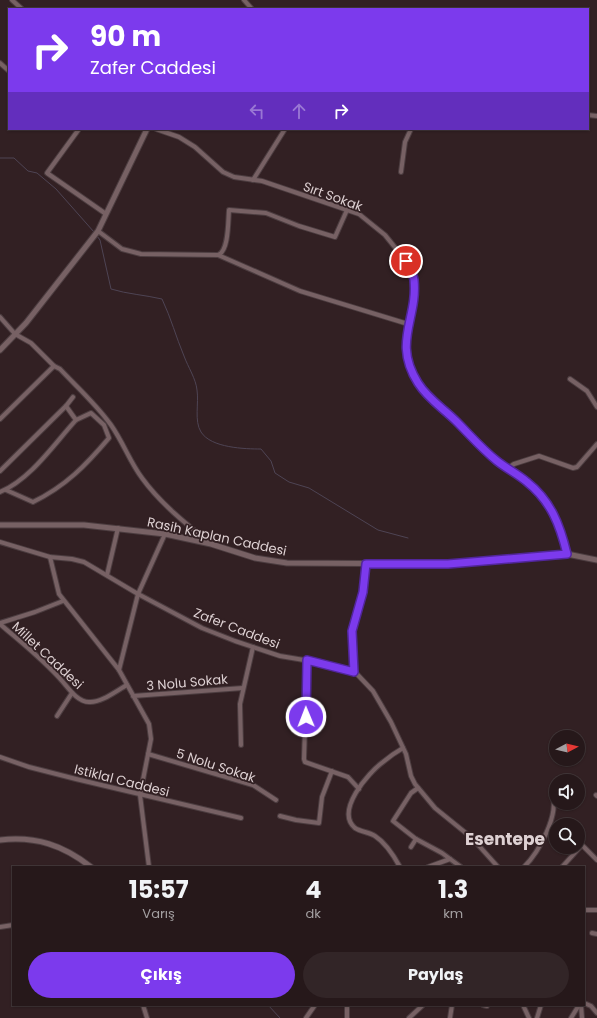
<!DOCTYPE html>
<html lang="tr">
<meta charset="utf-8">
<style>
:root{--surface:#26181a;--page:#322527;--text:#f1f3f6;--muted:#a4a0a2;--line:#423739;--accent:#7c3aed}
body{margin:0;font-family:Poppins,sans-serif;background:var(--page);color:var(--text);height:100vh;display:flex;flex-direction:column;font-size:15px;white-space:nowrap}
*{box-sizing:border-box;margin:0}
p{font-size:13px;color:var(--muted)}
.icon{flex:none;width:22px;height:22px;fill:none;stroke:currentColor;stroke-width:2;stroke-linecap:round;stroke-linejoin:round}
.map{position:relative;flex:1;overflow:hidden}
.drawer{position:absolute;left:12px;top:866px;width:573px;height:140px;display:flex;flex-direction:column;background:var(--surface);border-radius:0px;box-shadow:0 1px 3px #0004,0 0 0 1px var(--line)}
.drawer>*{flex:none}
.hud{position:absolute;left:8px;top:8px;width:581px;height:122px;border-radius:0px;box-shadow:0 1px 3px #0004,0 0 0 1px var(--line);background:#7c3aed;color:#fff;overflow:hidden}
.needle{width:26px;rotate:83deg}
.controls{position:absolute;left:549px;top:730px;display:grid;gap:8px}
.controls a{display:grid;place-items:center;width:36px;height:36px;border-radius:50%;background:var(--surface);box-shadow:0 1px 3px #0004,0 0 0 1px var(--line);font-size:20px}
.pin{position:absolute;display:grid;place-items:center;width:34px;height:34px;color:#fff;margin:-17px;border:2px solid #fff;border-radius:50%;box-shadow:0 1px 4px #0007}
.me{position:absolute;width:44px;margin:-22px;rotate:359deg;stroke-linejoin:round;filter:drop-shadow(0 0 3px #0008)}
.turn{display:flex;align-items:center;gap:14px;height:84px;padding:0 16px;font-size:18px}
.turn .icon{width:52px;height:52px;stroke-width:2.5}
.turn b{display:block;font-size:28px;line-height:34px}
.lanes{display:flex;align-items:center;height:38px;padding:0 16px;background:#0003;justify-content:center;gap:20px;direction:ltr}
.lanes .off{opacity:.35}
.eta{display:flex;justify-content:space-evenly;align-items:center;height:68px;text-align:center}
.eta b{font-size:24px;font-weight:700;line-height:28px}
.action{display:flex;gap:8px;margin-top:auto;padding:8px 16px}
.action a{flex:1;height:46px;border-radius:24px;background:var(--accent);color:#fff;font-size:16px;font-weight:700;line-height:46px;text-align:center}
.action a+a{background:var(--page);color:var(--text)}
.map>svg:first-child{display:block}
</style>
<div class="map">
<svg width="597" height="1018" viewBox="0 0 597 1018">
<rect width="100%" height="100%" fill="#322023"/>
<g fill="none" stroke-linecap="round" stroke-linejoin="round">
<g stroke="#4e4454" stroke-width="1">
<path d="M 0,158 L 14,158 L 28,171 L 37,173 L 56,189 L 94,232"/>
<path d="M 97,236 L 100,240 L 111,289 C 127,294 145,295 162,299 C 171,318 176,337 184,356 C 188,367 196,379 197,390 C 199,403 194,421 201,432 C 211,448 245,449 261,449 L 271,461 L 275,473 L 289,482 L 309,488 L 378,530 L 408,538"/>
<path d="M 268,1005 L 280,1018"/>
</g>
<g stroke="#4c3d40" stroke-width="6">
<g id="minor">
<path d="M 12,0 L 22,9"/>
<path d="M 244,0 L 252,9"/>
<path d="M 0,63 L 9,71"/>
<path d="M 588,115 L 597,116"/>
<path d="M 79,129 L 47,173 L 106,214"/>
<path d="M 156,129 L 179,137 L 195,147 L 223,172 L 234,177 L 262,181 L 359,214 L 385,235 L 406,261 L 413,276 L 414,291 L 406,348 L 410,368 L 417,382 L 426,394 L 456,421 L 482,448 L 507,469 L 526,481 L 545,499 L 560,527 L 567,554"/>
<path d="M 401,172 L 405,142 L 411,129"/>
<path d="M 253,180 L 285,129"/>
<path d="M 98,231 L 122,249 L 141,254 L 218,255 C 229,251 228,221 229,210 L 266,213 L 299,226 L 335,237 L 347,210"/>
<path d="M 218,255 L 300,291 L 408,324"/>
<path d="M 0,317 L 15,334 L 31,343 L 54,366 L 60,369 C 77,387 97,405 111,425 C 123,442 130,462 142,478 C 160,503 186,524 210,543"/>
<path d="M 570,379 L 587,391 L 597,407"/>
<path d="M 66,406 L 73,397"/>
<path d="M 0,419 L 54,366"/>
<path d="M 507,469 L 514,464 L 539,456 L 573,468 L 577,467 L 597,444"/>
<path d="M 0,471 L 66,406 L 76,420 C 54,444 31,479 0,492"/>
<path d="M 6,490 L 33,502 C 66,486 86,465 109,438 L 104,425 L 91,413 L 76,420"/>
<path d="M 0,542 L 50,557 L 72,559 L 84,562 L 138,594 L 202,628 L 235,641 L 280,656 L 316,662 L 355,672 L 373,691 L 391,722 L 406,754 L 411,776 L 415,784 L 435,808 L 472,838 L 498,867"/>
<path d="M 50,557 L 59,594 L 119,670 L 149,724 L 151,739 L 140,795 L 149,867"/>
<path d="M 107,575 L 118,528"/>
<path d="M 0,623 L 35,612 L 63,601"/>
<path d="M 0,624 C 22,643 44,660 63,682 C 69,689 78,702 89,702 C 101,703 116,691 127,685"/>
<path d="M 307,661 L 304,759 L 305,762 L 348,777 L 359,789"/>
<path d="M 119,670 L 138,594 L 165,534"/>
<path d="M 355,672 L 353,631 L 363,592 L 366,564"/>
<path d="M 133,696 L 243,688"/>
<path d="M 57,716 L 72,693"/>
<path d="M 241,745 L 240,704 L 253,647"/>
<path d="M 148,754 L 253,785 L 276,800"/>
<path d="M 0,757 L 29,767 L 76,779 L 241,818"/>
<path d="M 596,795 L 597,796"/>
<path d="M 280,816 L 296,820 L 319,823 L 322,797 L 332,771"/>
<path d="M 416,839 L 393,821 L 411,793 L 418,788"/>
<path d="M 411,847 L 416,839 L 442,853 L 461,867"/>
<path d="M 400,867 C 394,856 386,843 375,836 C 369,832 361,832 355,828 C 335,811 368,773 383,762 C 389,757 396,752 403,748"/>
<path d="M 428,867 L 450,859"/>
<path d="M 524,867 C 539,852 560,814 552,793"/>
<path d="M 562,867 L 582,845 L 597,860"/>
<path d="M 584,910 L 597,910"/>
<path d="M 0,927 L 13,925"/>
<path d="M 592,933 L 597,934"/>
<path d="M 584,1003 L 591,1006 L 597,1013"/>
<path d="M 143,1005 L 147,1018"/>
<path d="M 347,1005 L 347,1018"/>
<path d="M 483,1005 L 487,1006"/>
<path d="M 523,1005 L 529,1018"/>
<path d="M 581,1005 L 582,1018"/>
<path d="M 306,1018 L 315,1005"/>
<path d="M 409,1018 L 423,1005"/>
<path d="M 450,1018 L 452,1005"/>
<path d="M 537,1018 L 541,1005"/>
<path d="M 571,1018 L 579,1005"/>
</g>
</g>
<g stroke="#4c3d40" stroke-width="7">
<g id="tertiary">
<path d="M 0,350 L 26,323 L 98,231 L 147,129"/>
<path d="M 0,525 L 84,525 L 165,534 L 211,544 L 255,558 L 287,563 L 448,564 L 567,554 L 597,560"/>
<path d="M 0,840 C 36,836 63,845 91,867"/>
</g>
</g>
<use href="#minor" stroke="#776164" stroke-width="4"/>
<use href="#tertiary" stroke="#776164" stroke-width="5"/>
</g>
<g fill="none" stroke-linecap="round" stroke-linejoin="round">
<g stroke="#51269a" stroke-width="10">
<path id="route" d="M 306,717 L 307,660 L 354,672 L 352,631 L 363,592 L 366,564 L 448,564 L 567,554 C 560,525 551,501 527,482 C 518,474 507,469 497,461 C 482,449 470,435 456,421 C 443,408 428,399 418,383 C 392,342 418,319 414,280 C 413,273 409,267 406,261"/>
</g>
<use href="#route" stroke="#7c3aed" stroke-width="7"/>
</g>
<g text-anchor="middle" stroke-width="3.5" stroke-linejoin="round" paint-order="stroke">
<g font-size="13" fill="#ded1d3" stroke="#322023">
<text transform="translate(333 196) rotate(20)" y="5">Sırt Sokak</text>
<text transform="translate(217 536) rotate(12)" y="5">Rasih Kaplan Caddesi</text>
<text transform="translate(237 628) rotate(21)" y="5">Zafer Caddesi</text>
<text transform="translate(48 655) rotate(43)" y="5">Millet Caddesi</text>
<text transform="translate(187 682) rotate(-5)" y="5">3 Nolu Sokak</text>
<text transform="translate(216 765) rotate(18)" y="5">5 Nolu Sokak</text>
<text transform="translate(122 780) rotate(14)" y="5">Istiklal Caddesi</text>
</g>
<g font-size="17" font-weight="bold" fill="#ded1d3" stroke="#322023">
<text x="505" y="845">Esentepe</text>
</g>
</g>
</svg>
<div class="controls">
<a><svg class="needle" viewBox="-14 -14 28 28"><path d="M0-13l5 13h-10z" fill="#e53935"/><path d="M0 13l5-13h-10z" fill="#a4a0a2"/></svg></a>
<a><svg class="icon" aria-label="sound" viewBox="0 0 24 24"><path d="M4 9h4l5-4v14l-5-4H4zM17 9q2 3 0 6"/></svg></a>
<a><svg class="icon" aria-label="search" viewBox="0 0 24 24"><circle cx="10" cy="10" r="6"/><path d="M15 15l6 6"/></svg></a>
</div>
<div class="pin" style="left:406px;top:261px;background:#d93025"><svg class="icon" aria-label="arrive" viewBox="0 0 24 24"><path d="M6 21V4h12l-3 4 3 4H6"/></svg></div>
<svg class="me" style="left:306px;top:717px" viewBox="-20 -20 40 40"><circle r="17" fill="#7c3aed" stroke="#fff" stroke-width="3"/><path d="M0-11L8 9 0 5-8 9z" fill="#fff"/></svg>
<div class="hud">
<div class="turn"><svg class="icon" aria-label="right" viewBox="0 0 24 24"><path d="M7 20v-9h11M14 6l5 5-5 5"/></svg><div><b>90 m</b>Zafer Caddesi</div></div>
<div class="lanes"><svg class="icon off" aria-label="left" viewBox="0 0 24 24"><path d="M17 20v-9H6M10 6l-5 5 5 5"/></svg><svg class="icon off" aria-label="ahead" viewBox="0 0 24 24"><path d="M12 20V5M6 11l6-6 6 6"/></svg><svg class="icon" aria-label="right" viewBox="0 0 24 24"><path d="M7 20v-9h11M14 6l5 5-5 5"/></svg></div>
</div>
<section class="drawer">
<div class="eta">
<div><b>15:57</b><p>Varış</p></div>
<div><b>4</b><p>dk</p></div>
<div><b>1.3</b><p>km</p></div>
</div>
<div class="action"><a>Çıkış</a><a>Paylaş</a></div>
</section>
</div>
